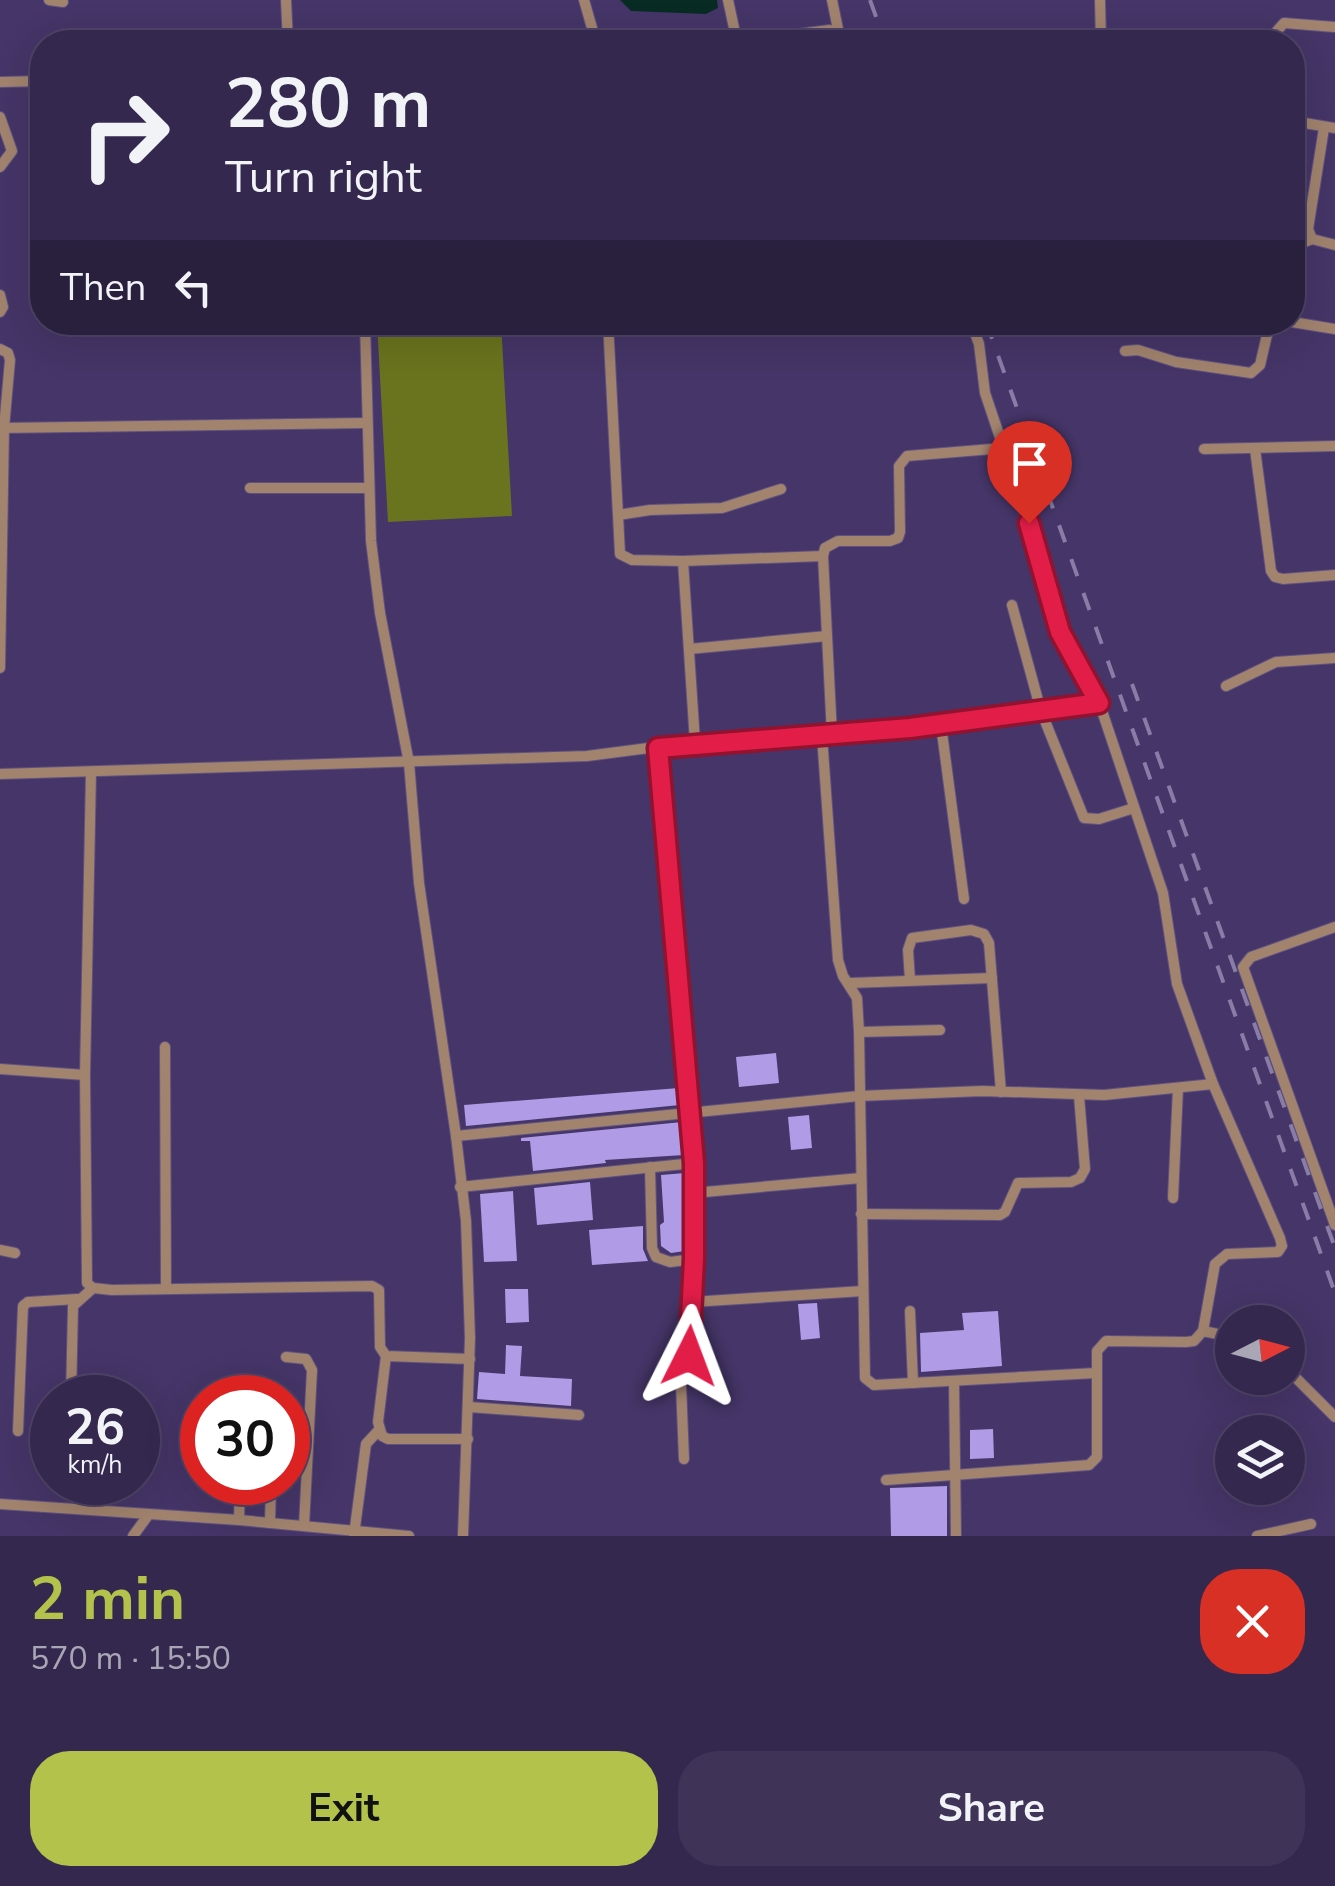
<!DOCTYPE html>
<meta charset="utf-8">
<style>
:root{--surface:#34284e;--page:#3f3458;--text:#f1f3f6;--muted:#a9a6b6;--line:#4e4466;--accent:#b3c24b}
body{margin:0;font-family:"Nunito Sans",sans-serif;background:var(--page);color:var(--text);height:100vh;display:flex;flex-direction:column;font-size:38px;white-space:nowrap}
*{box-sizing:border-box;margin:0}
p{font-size:32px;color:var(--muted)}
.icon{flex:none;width:55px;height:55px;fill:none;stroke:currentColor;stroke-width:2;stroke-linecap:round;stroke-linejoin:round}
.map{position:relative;height:1536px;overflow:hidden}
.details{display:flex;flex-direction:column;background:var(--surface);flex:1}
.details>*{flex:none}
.top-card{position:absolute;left:30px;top:30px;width:1275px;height:305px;border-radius:40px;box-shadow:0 10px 40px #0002,0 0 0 2px var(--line);background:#34284e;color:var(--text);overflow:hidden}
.needle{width:65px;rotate:84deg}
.fabs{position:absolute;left:1215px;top:1305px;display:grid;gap:20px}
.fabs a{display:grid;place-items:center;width:90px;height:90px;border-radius:50%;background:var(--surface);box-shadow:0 10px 40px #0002,0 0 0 2px var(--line);font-size:50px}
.speed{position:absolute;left:30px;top:1375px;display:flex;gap:20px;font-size:50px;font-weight:700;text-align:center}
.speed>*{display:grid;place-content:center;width:130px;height:130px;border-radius:50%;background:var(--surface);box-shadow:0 10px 40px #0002,0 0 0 2px var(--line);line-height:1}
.speed small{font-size:25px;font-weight:400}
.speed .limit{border:15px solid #d22;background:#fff;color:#111}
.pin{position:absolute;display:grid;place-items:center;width:85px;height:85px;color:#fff;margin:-102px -42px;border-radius:50% 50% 50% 0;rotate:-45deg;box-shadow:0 0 10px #0007}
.pin .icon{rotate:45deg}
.me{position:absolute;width:110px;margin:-55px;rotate:3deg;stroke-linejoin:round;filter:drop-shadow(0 0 8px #0008)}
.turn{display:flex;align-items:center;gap:35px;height:210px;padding:0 30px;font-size:45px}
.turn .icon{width:130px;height:130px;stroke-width:2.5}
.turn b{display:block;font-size:70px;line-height:85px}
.then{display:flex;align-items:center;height:95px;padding:0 30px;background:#0003;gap:20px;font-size:38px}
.round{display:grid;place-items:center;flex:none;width:105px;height:105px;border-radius:40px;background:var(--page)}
.head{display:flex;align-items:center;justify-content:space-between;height:170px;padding:0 30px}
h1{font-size:60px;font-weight:700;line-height:75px;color:var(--accent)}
.cta{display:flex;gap:20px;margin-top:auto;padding:20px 30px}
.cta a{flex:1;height:115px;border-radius:40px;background:var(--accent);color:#111;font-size:40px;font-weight:700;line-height:115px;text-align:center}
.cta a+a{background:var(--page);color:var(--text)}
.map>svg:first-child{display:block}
</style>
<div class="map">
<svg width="1335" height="1536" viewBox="0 0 1335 1536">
<rect width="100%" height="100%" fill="#453568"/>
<path fill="#6a741e" d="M 377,323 L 501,323 L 512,516 L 388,522 Z"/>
<path fill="#082c24" d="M 620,0 L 717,0 L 718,8 L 706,14 L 631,11 Z"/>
<g fill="#af9be6">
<path d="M 776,1053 L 779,1083 L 739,1087 L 736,1057 Z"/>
<path d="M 679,1088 L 680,1105 L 466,1126 L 464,1105 Z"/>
<path d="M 809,1115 L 812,1148 L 791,1150 L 788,1117 Z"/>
<path d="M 682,1122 L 684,1155 L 605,1160 L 606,1163 L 533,1171 L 530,1141 L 521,1141 L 521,1138 Z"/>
<path d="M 685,1173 L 685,1251 L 671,1253 L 661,1246 L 660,1225 L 664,1222 L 661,1175 Z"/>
<path d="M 590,1182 L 593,1220 L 537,1225 L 534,1188 Z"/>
<path d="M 513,1191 L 517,1261 L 484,1262 L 480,1194 Z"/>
<path d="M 643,1226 L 643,1249 L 648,1261 L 592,1265 L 589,1230 Z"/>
<path d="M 505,1289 L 528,1289 L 529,1322 L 506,1323 Z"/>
<path d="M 817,1303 L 820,1338 L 801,1340 L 798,1304 Z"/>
<path d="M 998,1311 L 1002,1366 L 921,1372 L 920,1333 L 964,1330 L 962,1313 Z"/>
<path d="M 506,1345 L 522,1346 L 520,1376 L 572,1379 L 571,1406 L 477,1399 L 479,1372 L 505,1374 Z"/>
<path d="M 993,1429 L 994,1458 L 970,1459 L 970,1430 Z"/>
<path d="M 947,1486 L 947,1536 L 891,1536 L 890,1488 Z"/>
</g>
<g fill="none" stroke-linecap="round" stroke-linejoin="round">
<g stroke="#5f5180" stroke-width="12">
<g id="street">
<path d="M 49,0 L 63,2"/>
<path d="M 286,0 L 288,42"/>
<path d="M 584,0 L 596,42"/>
<path d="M 728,0 L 737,42"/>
<path d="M 832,0 L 839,34"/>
<path d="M 1100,0 L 1101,42"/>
<path d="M 734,42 L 830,30 L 839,34 L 846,42"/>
<path d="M 1275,42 L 1276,32 L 1284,23 L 1335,27"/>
<path d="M 0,82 L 42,81"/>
<path d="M 0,117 L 12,151 L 0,167"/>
<path d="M 1292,121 L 1335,128"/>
<path d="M 1324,128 L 1308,229 L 1312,239 L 1335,245"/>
<path d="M 1292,247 L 1312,239"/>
<path d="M 0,295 L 3,307 L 0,312"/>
<path d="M 365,322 L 371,541 L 380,613 L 409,763 L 419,883 L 456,1136 L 466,1221 L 470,1338 L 463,1536"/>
<path d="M 608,322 L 620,554 L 632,560 L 683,561 L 695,742"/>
<path d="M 971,322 L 979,344 L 985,393 L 1045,571 L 1057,623 L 1096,693 L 1163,893 L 1177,984 L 1213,1084 L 1280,1238 L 1282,1246 L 1278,1252 L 1227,1254 L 1215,1264 L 1203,1331 L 1232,1337"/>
<path d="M 1292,322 L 1335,329"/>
<path d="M 0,349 L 8,353 L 10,360 L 4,428 L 0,668"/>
<path d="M 1125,351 L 1138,350 L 1176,362 L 1251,373 L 1260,365 L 1270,322"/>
<path d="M 0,428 L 366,423"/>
<path d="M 1204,449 L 1335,446"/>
<path d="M 1255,449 L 1271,571 L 1275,577 L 1283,579 L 1335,575"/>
<path d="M 250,488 L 368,488"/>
<path d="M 618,515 L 650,510 L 722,508 L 781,489"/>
<path d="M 683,561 L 823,556"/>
<path d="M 1012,605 L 1041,711 L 1084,818 L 1099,819 L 1134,808"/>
<path d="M 689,649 L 827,636"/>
<path d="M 1226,686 L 1276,662 L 1335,658"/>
<path d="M 941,725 L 964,899"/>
<path d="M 832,735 L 823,556 L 825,548 L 838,541 L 890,541 L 898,538 L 900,532 L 899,466 L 907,456 L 1004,448"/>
<path d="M 822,736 L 838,960 L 843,976 L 857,998 L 859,1032 L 865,1378 L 874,1385 L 1096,1373"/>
<path d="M 658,747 L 694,1163 L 694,1259 L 689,1356 L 681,1385 L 684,1459"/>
<path d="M 91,772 L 85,1075 L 87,1283 L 93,1288 L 112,1290 L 372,1286 L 379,1290 L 380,1347 L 386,1356 L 470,1359"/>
<path d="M 0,774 L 587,756 L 695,742 L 848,735 L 941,725 L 1099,703"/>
<path d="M 1335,927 L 1251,957 L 1243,967 L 1335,1225"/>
<path d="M 910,980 L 908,950 L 912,938 L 971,930 L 984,934 L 989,943 L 1001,1092"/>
<path d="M 850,983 L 992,978"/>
<path d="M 859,1032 L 940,1030"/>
<path d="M 165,1047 L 166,1288"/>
<path d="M 0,1069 L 85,1075"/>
<path d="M 456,1136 L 859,1096 L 982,1091 L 1104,1095 L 1213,1084"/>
<path d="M 650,1167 L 652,1248 L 656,1257 L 670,1262 L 694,1259"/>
<path d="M 460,1187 L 694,1163"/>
<path d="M 693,1193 L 861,1178"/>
<path d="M 1173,1198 L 1178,1088"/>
<path d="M 861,1214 L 1000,1215 L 1005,1212 L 1018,1183 L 1071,1182 L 1080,1178 L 1085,1169 L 1079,1096"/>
<path d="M 0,1250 L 15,1253"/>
<path d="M 692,1302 L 863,1291"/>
<path d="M 910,1311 L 913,1383"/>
<path d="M 386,1356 L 378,1422 L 382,1436 L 388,1439 L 468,1439"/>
<path d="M 286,1357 L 306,1359 L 312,1370 L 304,1526"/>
<path d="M 1288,1370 L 1335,1417"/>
<path d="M 954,1381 L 956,1536"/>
<path d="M 71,1398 L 73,1306 L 93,1288"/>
<path d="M 469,1407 L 579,1415"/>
<path d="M 18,1431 L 23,1306 L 28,1302 L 77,1299"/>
<path d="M 886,1480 L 1089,1465 L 1097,1457 L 1097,1351 L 1106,1341 L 1186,1342 L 1194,1341 L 1203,1331"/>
<path d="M 0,1504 L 239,1520 L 409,1536"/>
<path d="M 239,1520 L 240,1482"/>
<path d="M 270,1523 L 271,1482"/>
<path d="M 354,1535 L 366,1444 L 378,1431"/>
<path d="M 133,1536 L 149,1514"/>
<path d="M 1257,1536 L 1311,1524"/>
</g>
</g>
<use href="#street" stroke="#a1836e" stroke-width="10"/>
<g stroke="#897da7" stroke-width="4" stroke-dasharray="18 18" stroke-linecap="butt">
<path d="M 870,0 L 885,42"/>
<path d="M 986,322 L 1335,1293"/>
<path d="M 1132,684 L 1335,1248"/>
</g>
</g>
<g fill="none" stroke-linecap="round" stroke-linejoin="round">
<g stroke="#92132f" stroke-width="25">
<path id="route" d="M 689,1356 L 694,1259 L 694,1163 L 658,748 L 910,728 L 1099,703 L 1060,632 L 1029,523"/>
</g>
<use href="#route" stroke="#e11d48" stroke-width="18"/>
</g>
</svg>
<div class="fabs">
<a><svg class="needle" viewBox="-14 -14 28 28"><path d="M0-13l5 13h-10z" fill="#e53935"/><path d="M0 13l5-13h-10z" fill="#a9a6b6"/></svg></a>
<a><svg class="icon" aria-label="layers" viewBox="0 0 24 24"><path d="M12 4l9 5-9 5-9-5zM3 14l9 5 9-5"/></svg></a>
</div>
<div class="speed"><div>26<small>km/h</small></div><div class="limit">30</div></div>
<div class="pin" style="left:1029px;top:523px;background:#d93025"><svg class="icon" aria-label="arrive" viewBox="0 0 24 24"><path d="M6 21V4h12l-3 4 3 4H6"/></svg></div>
<svg class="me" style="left:689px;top:1356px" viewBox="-20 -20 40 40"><path d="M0-17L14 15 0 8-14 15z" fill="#e11d48" stroke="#fff" stroke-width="4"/></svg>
<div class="top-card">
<div class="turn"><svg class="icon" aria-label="right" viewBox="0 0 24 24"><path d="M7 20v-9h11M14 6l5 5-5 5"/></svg><div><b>280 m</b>Turn right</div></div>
<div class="then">Then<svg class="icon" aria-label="left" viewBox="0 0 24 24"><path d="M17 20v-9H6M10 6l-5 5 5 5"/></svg></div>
</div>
</div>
<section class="details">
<div class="head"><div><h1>2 min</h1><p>570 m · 15:50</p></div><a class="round" style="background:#d93025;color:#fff"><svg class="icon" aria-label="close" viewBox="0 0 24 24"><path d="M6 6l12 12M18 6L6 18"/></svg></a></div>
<div class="cta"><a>Exit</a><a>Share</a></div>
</section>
